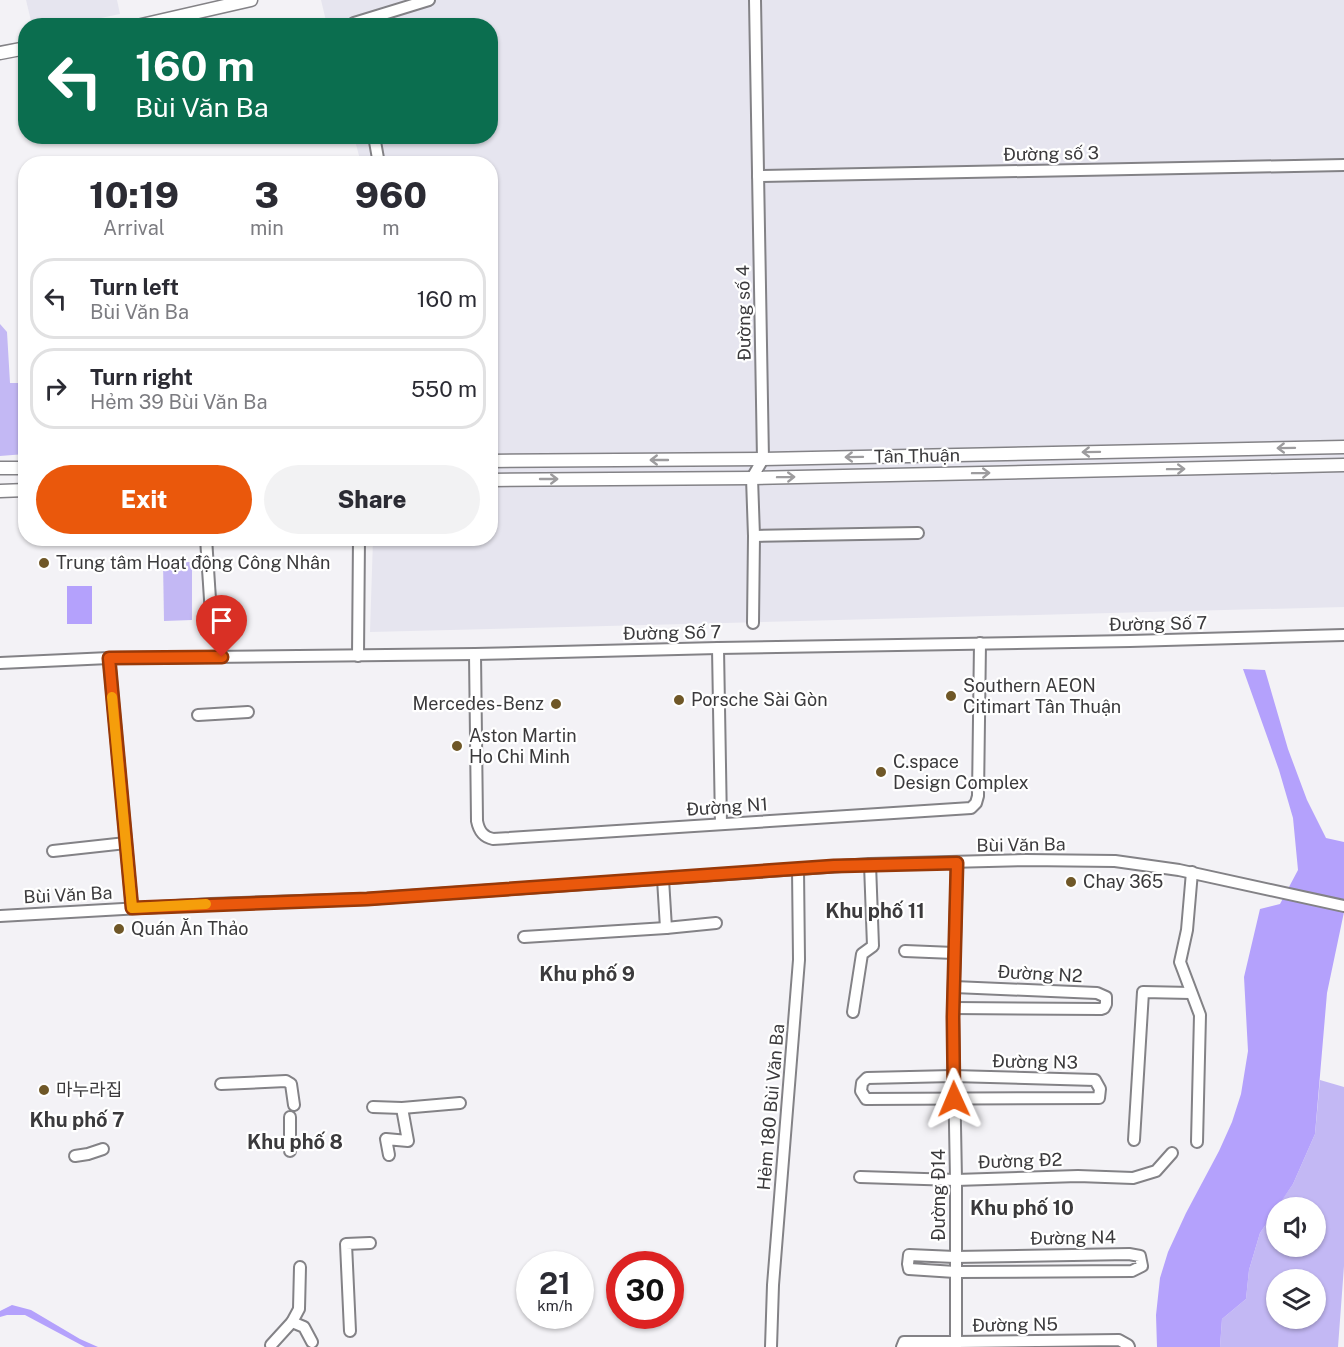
<!DOCTYPE html>
<meta charset="utf-8">
<style>
:root{--surface:#fff;--page:#f2f2f3;--text:#2b2b33;--muted:#7c7c81;--line:#e1e1e2;--accent:#ea580c}
body{margin:0;font-family:"Public Sans","Noto Sans KR",sans-serif;background:var(--page);color:var(--text);height:100vh;display:flex;flex-direction:column;font-size:22px;white-space:nowrap}
*{box-sizing:border-box;margin:0}
p{font-size:20px;color:var(--muted)}
.icon{flex:none;width:33px;height:33px;fill:none;stroke:currentColor;stroke-width:2;stroke-linecap:round;stroke-linejoin:round}
.map{position:relative;flex:1;overflow:hidden}
.panel{position:absolute;left:18px;top:156px;width:480px;height:390px;display:flex;flex-direction:column;background:var(--surface);border-radius:24px;box-shadow:0 2px 4px #0004}
.panel>*{flex:none}
.guide{position:absolute;left:18px;top:18px;width:480px;height:126px;border-radius:24px;box-shadow:0 2px 4px #0004;background:#0b6e4f;color:#fff;overflow:hidden}
.tools{position:absolute;left:1266px;top:1197px;display:grid;gap:12px}
.tools a{display:grid;place-items:center;width:60px;height:60px;border-radius:50%;background:var(--surface);box-shadow:0 2px 4px #0004;font-size:30px}
.speed{position:absolute;left:516px;top:1251px;display:flex;gap:12px;font-size:30px;font-weight:700;text-align:center}
.speed>*{display:grid;place-content:center;width:78px;height:78px;border-radius:50%;background:var(--surface);box-shadow:0 2px 4px #0004;line-height:1}
.speed small{font-size:15px;font-weight:400}
.speed .limit{border:9px solid #d22;background:#fff;color:#111}
.pin{position:absolute;display:grid;place-items:center;width:51px;height:51px;color:#fff;margin:-62px -26px;border-radius:50% 50% 50% 0;rotate:-45deg;box-shadow:0 0 6px #0007}
.pin .icon{rotate:45deg}
.me{position:absolute;width:66px;margin:-33px;rotate:359deg;stroke-linejoin:round;filter:drop-shadow(0 0 4px #0008)}
.turn{display:flex;align-items:center;gap:21px;height:126px;padding:0 18px;font-size:27px}
.turn .icon{width:78px;height:78px;stroke-width:2.5}
.turn b{display:block;font-size:42px;line-height:51px}
.eta{display:flex;justify-content:space-evenly;align-items:center;height:102px;text-align:center}
.eta b{font-size:36px;font-weight:800;line-height:42px}
.cta{display:flex;gap:12px;margin-top:auto;padding:12px 18px}
.cta a{flex:1;height:69px;border-radius:36px;background:var(--accent);color:#fff;font-size:24px;font-weight:800;line-height:69px;text-align:center}
.cta a+a{background:var(--page);color:var(--text)}
ul{padding:0;list-style:none}
li{display:flex;align-items:center;gap:18px;height:81px;margin:0 12px 9px;padding:0 6px;border:3px solid var(--line);border-radius:24px}
li div{flex:1}
li b{display:block;font-size:22px}
li em{font-style:normal}
.map>svg:first-child{display:block}
</style>
<div class="map">
<svg width="1344" height="1347" viewBox="0 0 1344 1347">
<rect width="100%" height="100%" fill="#f3f2f6"/>
<g fill="#e6e5ef">
<path d="M 26,0 L 117,0 L 120,14 L 67,25 L 32,25 Z"/>
<path d="M 321,0 L 1344,0 L 1344,607 L 370,632 L 373,539 L 490,538 L 490,164 L 361,163 L 354,137 L 490,136 L 490,26 L 327,25 Z"/>
</g>
<g fill="#c3b8f4" fill-rule="evenodd">
<path d="M 0,324 L 7,332 L 10,383 L 25,383 L 25,454 L 0,456 Z"/>
<path d="M 163,562 L 192,562 L 192,620 L 164,621 Z"/>
<path d="M 1320,1080 L 1344,1087 L 1344,1266 L 1338,1347 L 1220,1347 L 1222,1319 L 1246,1299 L 1249,1270 L 1260,1233 L 1276,1209 L 1276,1246 L 1316,1246 L 1316,1208 L 1277,1207 L 1293,1184 L 1315,1134 ZM 1276,1280 L 1316,1280 L 1316,1318 L 1276,1318 Z"/>
</g>
<g fill="#b4a1fc">
<rect x="67" y="586" width="25" height="38"/>
<path d="M 1243,669 L 1265,670 L 1288,749 L 1307,800 L 1326,838 L 1344,842 L 1344,912 L 1327,993 L 1315,1134 L 1293,1184 L 1260,1233 L 1249,1270 L 1246,1299 L 1222,1319 L 1220,1347 L 1157,1347 L 1156,1315 L 1160,1278 L 1168,1252 L 1186,1213 L 1219,1151 L 1232,1122 L 1241,1094 L 1248,1051 L 1244,977 L 1260,909 L 1280,904 L 1298,870 L 1293,818 L 1279,770 Z"/>
<path d="M 12,1305 L 31,1310 L 80,1339 L 98,1347 L 85,1347 L 25,1315 L 7,1315 L 0,1317 L 0,1311 Z"/>
</g>
<g fill="none" stroke-linecap="round" stroke-linejoin="round">
<g stroke="#838286" stroke-width="14">
<g id="minor">
<path d="M 354,26 L 354,23 L 429,0"/>
<path d="M 374,136 L 379,164"/>
<path d="M 758,176 L 1344,165"/>
<path d="M 754,536 L 918,533"/>
<path d="M 206,538 L 212,630"/>
<path d="M 753,623 L 754,536 L 752,478 L 763,459 L 755,0"/>
<path d="M 718,648 L 721,824"/>
<path d="M 475,654 L 477,821 C 479,831 483,837 493,839 L 971,808 L 976,803 L 978,796 L 980,643"/>
<path d="M 358,656 L 359,538"/>
<path d="M 109,658 L 132,908"/>
<path d="M 0,663 L 109,658 L 475,654 L 718,648 L 1130,641 L 1344,635"/>
<path d="M 198,715 L 248,712"/>
<path d="M 53,851 L 126,843"/>
<path d="M 1192,872 L 1187,930 L 1180,962 L 1200,1015 L 1197,1142"/>
<path d="M 663,879 L 666,928"/>
<path d="M 0,916 L 211,904 L 367,899 L 870,864 L 1025,860 L 1115,861 L 1179,870 L 1344,906"/>
<path d="M 524,937 L 666,928 L 716,923"/>
<path d="M 905,951 L 954,953"/>
<path d="M 953,1008 L 1101,1009 L 1104,1008 L 1106,1004 L 1106,997 L 1097,993 L 954,987"/>
<path d="M 853,1012 L 862,954 L 873,946 L 870,864"/>
<path d="M 953,1076 L 1095,1080 L 1100,1089 L 1099,1098 L 866,1099 L 861,1091 L 862,1083 L 867,1078 Z"/>
<path d="M 221,1084 L 286,1081 L 291,1084 L 294,1105"/>
<path d="M 373,1107 L 402,1108 L 460,1103"/>
<path d="M 1134,1140 L 1143,992 L 1191,993"/>
<path d="M 290,1151 L 290,1117"/>
<path d="M 389,1155 L 386,1139 L 408,1141 L 402,1108"/>
<path d="M 75,1156 L 88,1154 L 103,1149"/>
<path d="M 860,1177 L 956,1180 L 1078,1176 L 1133,1178 L 1156,1171 L 1172,1153"/>
<path d="M 1129,1254 L 1140,1256 L 1142,1266 L 1132,1271 L 955,1272 L 909,1269 L 908,1264 L 909,1255 L 955,1257 Z"/>
<path d="M 292,1322 L 304,1327 L 312,1342"/>
<path d="M 350,1331 L 346,1244 L 370,1243"/>
<path d="M 271,1345 L 292,1322 L 299,1309 L 300,1267"/>
<path d="M 771,1347 L 773,1285 L 799,960 L 798,869"/>
<path d="M 902,1347 L 904,1342 L 956,1342 L 1119,1340 L 1128,1345 L 1129,1347"/>
<path d="M 956,1347 L 956,1180 L 953,1017 L 957,863"/>
</g>
</g>
<g stroke="#838286" stroke-width="15">
<g id="tertiary">
<path d="M 137,26 L 251,0"/>
<path d="M 0,53 L 26,48"/>
<path d="M 490,461 L 763,459 L 1344,447"/>
<path d="M 0,468 L 26,468"/>
<path d="M 490,480 L 752,478 L 1344,465"/>
<path d="M 0,491 L 26,490"/>
</g>
</g>
<use href="#minor" stroke="#fff" stroke-width="10"/>
<use href="#tertiary" stroke="#fff" stroke-width="12"/>
</g>
<defs><path id="oneway-shaft" d="M-6 0H5M1.5-3L5.5 0L1.5 3" fill="none" stroke-width="1.6" stroke-linecap="round" stroke-linejoin="round" transform="scale(1.5)"/></defs>
<g stroke="#9d9c9e">
<use href="#oneway-shaft" transform="translate(1286 448) rotate(179)"/>
<use href="#oneway-shaft" transform="translate(1091 452) rotate(179)"/>
<use href="#oneway-shaft" transform="translate(854 457) rotate(179)"/>
<use href="#oneway-shaft" transform="translate(659 460) rotate(180)"/>
<use href="#oneway-shaft" transform="translate(1176 469) rotate(-1)"/>
<use href="#oneway-shaft" transform="translate(981 473) rotate(-1)"/>
<use href="#oneway-shaft" transform="translate(786 477) rotate(-1)"/>
<use href="#oneway-shaft" transform="translate(549 479)"/>
</g>
<g fill="none" stroke-linecap="round" stroke-linejoin="round">
<g stroke="#983908" stroke-width="15">
<path id="route" d="M 222,657 L 109,658 L 132,908 L 367,899 L 834,866 L 957,863 L 953,1017 L 954,1099"/>
</g>
<use href="#route" stroke="#ea580c" stroke-width="10"/>
<path stroke="#f59e0b" stroke-width="10" d="M 112,697 L 132,908 L 206,904"/>
</g>
<g fill="#6f5727" stroke="#fff" stroke-width="2">
<circle cx="44" cy="563" r="6"/>
<circle cx="951" cy="696" r="6"/>
<circle cx="679" cy="700" r="6"/>
<circle cx="556" cy="704" r="6"/>
<circle cx="457" cy="746" r="6"/>
<circle cx="881" cy="772" r="6"/>
<circle cx="1071" cy="882" r="6"/>
<circle cx="119" cy="929" r="6"/>
<circle cx="44" cy="1090" r="6"/>
</g>
<g text-anchor="middle" stroke-width="4.5" stroke-linejoin="round" paint-order="stroke">
<g font-size="18" fill="#3b3a3c" stroke="#fff">
<text transform="translate(1051 154) rotate(-1)" y="6">Đường số 3</text>
<text transform="translate(744 313) rotate(-91)" y="6">Đường số 4</text>
<text transform="translate(917 456) rotate(-1)" y="6">Tân Thuận</text>
<text transform="translate(1158 624) rotate(-1)" y="6">Đường Số 7</text>
<text transform="translate(672 633) rotate(-1)" y="6">Đường Số 7</text>
<text transform="translate(727 807) rotate(-4)" y="6">Đường N1</text>
<text transform="translate(1021 845) rotate(-1)" y="6">Bùi Văn Ba</text>
<text transform="translate(68 895) rotate(-3)" y="6">Bùi Văn Ba</text>
<text transform="translate(1040 974) rotate(3)" y="6">Đường N2</text>
<text transform="translate(1035 1062) rotate(1)" y="6">Đường N3</text>
<text transform="translate(771 1107) rotate(-85)" y="6">Hẻm 180 Bùi Văn Ba</text>
<text transform="translate(1020 1161) rotate(-2)" y="6">Đường Đ2</text>
<text transform="translate(939 1195) rotate(-90)" y="6">Đường Đ14</text>
<text transform="translate(1073 1238) rotate(-1)" y="6">Đường N4</text>
<text transform="translate(1015 1325) rotate(-1)" y="6">Đường N5</text>
</g>
<g font-size="18" fill="#3b3a3c" stroke="#fff" text-anchor="start">
<text x="56" y="569">Trung tâm Hoạt động Công Nhân</text>
<text x="963" y="692">Southern AEON<tspan x="963" dy="21">Citimart Tân Thuận</tspan></text>
<text x="691" y="706">Porsche Sài Gòn</text>
<text x="544" y="710" text-anchor="end">Mercedes-Benz</text>
<text x="469" y="742">Aston Martin<tspan x="469" dy="21">Ho Chi Minh</tspan></text>
<text x="893" y="768">C.space<tspan x="893" dy="21">Design Complex</tspan></text>
<text x="1083" y="888">Chay 365</text>
<text x="131" y="935">Quán Ăn Thảo</text>
<text x="56" y="1096">마누라집</text>
</g>
<g font-size="20" font-weight="bold" fill="#3b3a3c" stroke="#fff">
<text x="875" y="918">Khu phố 11</text>
<text x="587" y="981">Khu phố 9</text>
<text x="77" y="1127">Khu phố 7</text>
<text x="295" y="1149">Khu phố 8</text>
<text x="1022" y="1215">Khu phố 10</text>
</g>
</g>
</svg>
<div class="tools">
<a><svg class="icon" aria-label="sound" viewBox="0 0 24 24"><path d="M4 9h4l5-4v14l-5-4H4zM17 9q2 3 0 6"/></svg></a>
<a><svg class="icon" aria-label="layers" viewBox="0 0 24 24"><path d="M12 4l9 5-9 5-9-5zM3 14l9 5 9-5"/></svg></a>
</div>
<div class="speed"><div>21<small>km/h</small></div><div class="limit">30</div></div>
<div class="pin" style="left:222px;top:657px;background:#d93025"><svg class="icon" aria-label="arrive" viewBox="0 0 24 24"><path d="M6 21V4h12l-3 4 3 4H6"/></svg></div>
<svg class="me" style="left:954px;top:1099px" viewBox="-20 -20 40 40"><path d="M0-17L14 15 0 8-14 15z" fill="#ea580c" stroke="#fff" stroke-width="4"/></svg>
<div class="guide">
<div class="turn"><svg class="icon" aria-label="left" viewBox="0 0 24 24"><path d="M17 20v-9H6M10 6l-5 5 5 5"/></svg><div><b>160 m</b>Bùi Văn Ba</div></div>
</div>
<section class="panel">
<div class="eta">
<div><b>10:19</b><p>Arrival</p></div>
<div><b>3</b><p>min</p></div>
<div><b>960</b><p>m</p></div>
</div>
<ul>
<li><svg class="icon" aria-label="left" viewBox="0 0 24 24"><path d="M17 20v-9H6M10 6l-5 5 5 5"/></svg><div><b>Turn left</b><p>Bùi Văn Ba</p></div><em>160 m</em></li>
<li><svg class="icon" aria-label="right" viewBox="0 0 24 24"><path d="M7 20v-9h11M14 6l5 5-5 5"/></svg><div><b>Turn right</b><p>Hẻm 39 Bùi Văn Ba</p></div><em>550 m</em></li>
</ul>
<div class="cta"><a>Exit</a><a>Share</a></div>
</section>
</div>
